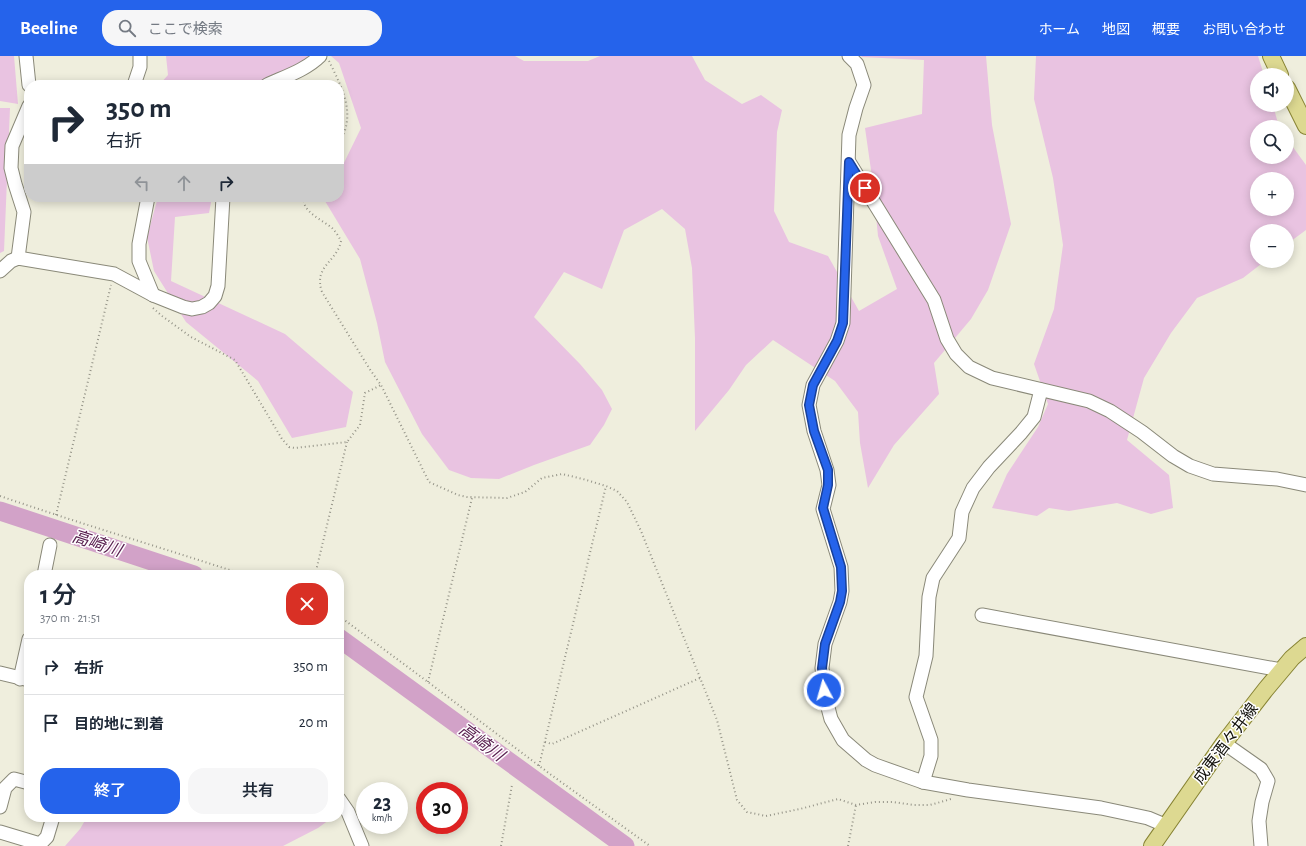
<!DOCTYPE html>
<html lang="ja">
<meta charset="utf-8">
<style>
:root{--surface:#fff;--page:#f6f6f7;--text:#1f2937;--muted:#747a83;--line:#e0e1e3;--accent:#2563eb}
body{margin:0;font-family:"Alegreya Sans","Noto Sans JP",sans-serif;background:var(--page);color:var(--text);height:100vh;display:flex;flex-direction:column;font-size:15px;white-space:nowrap}
*{box-sizing:border-box;margin:0}
p{font-size:13px;color:var(--muted)}
.icon{flex:none;width:22px;height:22px;fill:none;stroke:currentColor;stroke-width:2;stroke-linecap:round;stroke-linejoin:round}
.map{position:relative;flex:1;overflow:hidden}
.side{position:absolute;left:24px;top:514px;width:320px;height:252px;display:flex;flex-direction:column;background:var(--surface);border-radius:16px;box-shadow:0 2px 10px #0003}
.side>*{flex:none}
.banner{position:absolute;left:24px;top:24px;width:320px;height:122px;border-radius:16px;box-shadow:0 2px 10px #0003;background:#fff;color:var(--text);overflow:hidden}
.tools{position:absolute;left:1250px;top:12px;display:grid;gap:8px}
.tools a{display:grid;place-items:center;width:44px;height:44px;border-radius:50%;background:var(--surface);box-shadow:0 2px 10px #0003;font-size:20px}
.speed{position:absolute;left:356px;top:726px;display:flex;gap:8px;font-size:20px;font-weight:700;text-align:center}
.speed>*{display:grid;place-content:center;width:52px;height:52px;border-radius:50%;background:var(--surface);box-shadow:0 2px 10px #0003;line-height:1}
.speed small{font-size:10px;font-weight:400}
.speed .limit{border:6px solid #d22;background:#fff;color:#111}
.pin{position:absolute;display:grid;place-items:center;width:34px;height:34px;color:#fff;margin:-17px;border:2px solid #fff;border-radius:50%;box-shadow:0 1px 4px #0007}
.me{position:absolute;width:44px;margin:-22px;rotate:354deg;stroke-linejoin:round;filter:drop-shadow(0 0 3px #0008)}
.turn{display:flex;align-items:center;gap:14px;height:84px;padding:0 16px;font-size:18px}
.turn .icon{width:52px;height:52px;stroke-width:2.5}
.turn b{display:block;font-size:28px;line-height:34px}
.lanes{display:flex;align-items:center;height:38px;padding:0 16px;background:#0003;justify-content:center;gap:20px;direction:ltr}
.lanes .off{opacity:.35}
.round{display:grid;place-items:center;flex:none;width:42px;height:42px;border-radius:16px;background:var(--page)}
.headline{display:flex;align-items:center;justify-content:space-between;height:68px;padding:0 16px}
h1{font-size:24px;font-weight:600;line-height:30px}
.cta{display:flex;gap:8px;margin-top:auto;padding:8px 16px}
.cta a{flex:1;height:46px;border-radius:16px;background:var(--accent);color:#fff;font-size:16px;font-weight:600;line-height:46px;text-align:center}
.cta a+a{background:var(--page);color:var(--text)}
ul{padding:0;list-style:none}
li{display:flex;align-items:center;gap:12px;height:56px;padding:0 16px;border-top:1px solid var(--line)}
li div{flex:1}
li b{display:block;font-size:15px}
li em{font-style:normal}
header{display:flex;align-items:center;gap:24px;box-sizing:border-box;height:56px;padding:0 20px;background:var(--accent);color:#fff}
header strong{font-size:19px}
nav{display:flex;gap:22px;margin-inline-start:auto;font-size:14px}
.search{width:280px;height:36px;background:var(--page);display:flex;align-items:center;gap:10px;box-sizing:border-box;padding:0 14px;border-radius:16px;color:var(--muted);font-size:15px}
.map>svg:first-child{display:block}
</style>
<header>
<strong>Beeline</strong>
<div class="search"><svg class="icon" aria-label="search" viewBox="0 0 24 24"><circle cx="10" cy="10" r="6"/><path d="M15 15l6 6"/></svg>ここで検索</div>
<nav><a>ホーム</a><a>地図</a><a>概要</a><a>お問い合わせ</a></nav>
</header>
<div class="map">
<svg width="1306" height="790" viewBox="0 0 1306 790">
<rect width="100%" height="100%" fill="#efeedd"/>
<g fill="#e9c3e1" fill-rule="evenodd">
<path d="M 0,0 L 14,0 L 18,48 L 0,45 Z"/>
<path d="M 166,0 L 316,0 L 262,29 L 159,29 L 168,19 Z"/>
<path d="M 331,0 L 515,0 L 524,5 L 588,5 L 600,0 L 692,0 L 705,24 L 742,48 L 761,39 L 782,54 L 777,76 L 774,155 L 789,186 L 828,200 L 859,255 L 897,233 L 878,180 L 873,128 L 865,72 L 922,58 L 924,4 L 861,1 L 862,0 L 986,0 L 992,69 L 1011,168 L 988,234 L 971,263 L 934,307 L 939,338 L 894,389 L 868,432 L 860,387 L 858,356 L 835,325 L 773,284 L 746,309 L 729,334 L 695,375 L 695,282 L 692,212 L 685,173 L 662,153 L 624,174 L 602,233 L 564,216 L 534,261 L 580,308 L 602,334 L 612,353 L 604,369 L 590,389 L 534,409 L 499,423 L 471,422 L 449,414 L 422,378 L 385,306 L 377,267 L 360,203 L 325,145 L 327,141 L 339,141 L 339,117 L 361,72 L 339,7 Z"/>
<path d="M 1036,0 L 1258,0 L 1264,19 L 1257,19 L 1257,49 L 1273,49 L 1279,71 L 1257,71 L 1257,101 L 1287,101 L 1287,83 L 1306,109 L 1306,174 L 1287,188 L 1287,175 L 1257,175 L 1257,205 L 1265,205 L 1243,222 L 1197,242 L 1171,277 L 1144,322 L 1127,384 L 1169,419 L 1173,452 L 1151,458 L 1117,447 L 1069,455 L 1049,452 L 1037,460 L 992,452 L 1007,418 L 1038,371 L 1048,348 L 1034,308 L 1054,253 L 1063,189 L 1053,122 L 1034,43 ZM 1257,123 L 1287,123 L 1287,153 L 1257,153 Z"/>
<path d="M 0,52 L 10,52 L 4,195 L 0,197 Z"/>
<path d="M 158,141 L 212,141 L 209,157 L 175,161 L 171,225 L 285,278 L 353,336 L 346,371 L 292,382 L 258,325 L 186,266 L 154,215 L 147,181 Z"/>
<path d="M 87,761 L 333,761 L 318,772 L 283,790 L 65,790 L 80,773 Z"/>
</g>
<g fill="none" stroke-linecap="round" stroke-linejoin="round">
<g stroke="#d2a2c8" stroke-width="19">
<path d="M 0,455 L 194,519"/>
<path d="M 339,582 L 625,790"/>
</g>
<g stroke="#8a8979" stroke-width="15">
<g id="minor">
<path d="M 26,0 L 29,29"/>
<path d="M 849,0 L 857,8 L 864,29 L 856,52 L 849,79 L 843,267 L 837,285 L 813,329 L 809,349 L 814,375 L 827,414 L 829,429 L 823,453 L 841,511 L 842,535 L 840,546 L 825,588 L 822,612 L 826,644 L 831,663 L 843,684 L 866,704 L 875,709 L 923,726 L 968,734 L 1101,752 L 1148,762 L 1167,770"/>
<path d="M 134,29 L 140,11 L 140,0"/>
<path d="M 267,29 C 284,21 306,14 320,0"/>
<path d="M 849,106 L 934,244 L 947,283 L 956,298 L 969,311 L 992,322 L 1089,345 L 1110,355 L 1142,376 L 1173,400 L 1190,410 L 1213,418 L 1277,423 L 1306,429"/>
<path d="M 148,141 L 139,188 L 139,205 L 153,239"/>
<path d="M 18,202 L 24,156 L 15,128 L 11,112 L 12,90 L 29,50"/>
<path d="M 0,215 L 11,205 L 18,202 L 114,218 L 153,239 L 183,251 L 192,253 L 202,251 L 209,247 L 215,240 L 218,230 L 223,141"/>
<path d="M 44,519 L 50,489"/>
<path d="M 982,559 L 1281,614"/>
<path d="M 0,617 L 29,624"/>
<path d="M 20,623 L 29,583"/>
<path d="M 1224,687 L 1261,713 L 1268,725 L 1262,746 L 1259,765 L 1261,790"/>
<path d="M 923,726 L 931,700 L 931,684 L 916,641 L 926,600 L 929,541 L 933,522 L 959,482 L 962,456 L 973,432 L 989,411 L 1021,377 L 1034,361 L 1041,334"/>
<path d="M 339,743 L 348,756 L 362,790"/>
<path d="M 0,751 L 5,732 L 14,723 L 29,727"/>
<path d="M 0,776 L 40,788 L 47,781 L 53,761"/>
</g>
</g>
<g stroke="#878333" stroke-width="18">
<g id="major">
<path d="M 1271,0 L 1280,19"/>
<path d="M 1287,32 L 1306,70"/>
<path d="M 1152,790 L 1224,687 L 1266,633 L 1292,602 L 1306,590"/>
</g>
</g>
<g stroke="#959488" stroke-width="2" stroke-dasharray="1 3" stroke-linecap="butt">
<path d="M 329,5 C 342,32 357,58 339,87"/>
<path d="M 304,141 C 301,156 323,164 332,172 C 336,176 339,181 341,185 C 337,206 313,210 322,236 L 369,312 L 381,329 L 429,426 L 458,439 L 467,441 L 507,442 L 525,436 L 542,422 L 562,418 L 583,423 L 606,430 L 617,435 L 627,446 L 641,475 L 717,664 L 737,744 L 747,756 L 766,760 L 800,753 L 838,743 L 856,749 L 875,746 L 893,746 L 914,749 L 930,749 L 951,743"/>
<path d="M 153,252 L 162,260 L 191,281 L 235,304 L 282,383 L 289,391 L 295,392 L 347,386 L 360,369 L 365,337 L 381,329"/>
<path d="M 0,440 C 81,468 163,492 245,519"/>
<path d="M 56,459 L 111,229"/>
<path d="M 315,519 L 347,386"/>
<path d="M 339,560 L 428,626 L 550,718 L 650,790"/>
<path d="M 428,626 L 472,442"/>
<path d="M 545,686 L 552,688 L 700,622"/>
<path d="M 539,710 L 606,430"/>
<path d="M 501,790 L 512,729"/>
<path d="M 848,790 L 856,749"/>
</g>
<use href="#minor" stroke="#fff" stroke-width="13"/>
<use href="#major" stroke="#ddd991" stroke-width="16"/>
</g>
<g fill="none" stroke-linecap="round" stroke-linejoin="round">
<g stroke="#184099" stroke-width="10">
<path id="route" d="M 824,634 L 822,612 L 825,588 L 840,546 L 842,535 L 841,511 L 823,452 L 828,429 L 828,414 L 814,375 L 809,349 L 813,329 L 837,285 L 843,267 L 849,106 L 865,132"/>
</g>
<use href="#route" stroke="#2563eb" stroke-width="7"/>
</g>
<g text-anchor="middle" stroke-width="3" stroke-linejoin="round" paint-order="stroke">
<g font-size="16" fill="#12110b" stroke="#fff">
<text transform="translate(1225 687) rotate(-53)" y="6">成東酒々井線</text>
</g>
<g font-size="17" font-style="italic" fill="#592050" stroke="#fff">
<text transform="translate(97 487) rotate(18)" y="6">高崎川</text>
<text transform="translate(482 686) rotate(36)" y="6">高崎川</text>
</g>
</g>
</svg>
<div class="tools">
<a><svg class="icon" aria-label="sound" viewBox="0 0 24 24"><path d="M4 9h4l5-4v14l-5-4H4zM17 9q2 3 0 6"/></svg></a>
<a><svg class="icon" aria-label="search" viewBox="0 0 24 24"><circle cx="10" cy="10" r="6"/><path d="M15 15l6 6"/></svg></a>
<a>+</a>
<a>−</a>
</div>
<div class="speed"><div>23<small>km/h</small></div><div class="limit">30</div></div>
<div class="pin" style="left:865px;top:132px;background:#d93025"><svg class="icon" aria-label="arrive" viewBox="0 0 24 24"><path d="M6 21V4h12l-3 4 3 4H6"/></svg></div>
<svg class="me" style="left:824px;top:634px" viewBox="-20 -20 40 40"><circle r="17" fill="#2563eb" stroke="#fff" stroke-width="3"/><path d="M0-11L8 9 0 5-8 9z" fill="#fff"/></svg>
<div class="banner">
<div class="turn"><svg class="icon" aria-label="right" viewBox="0 0 24 24"><path d="M7 20v-9h11M14 6l5 5-5 5"/></svg><div><b>350 m</b>右折</div></div>
<div class="lanes"><svg class="icon off" aria-label="left" viewBox="0 0 24 24"><path d="M17 20v-9H6M10 6l-5 5 5 5"/></svg><svg class="icon off" aria-label="ahead" viewBox="0 0 24 24"><path d="M12 20V5M6 11l6-6 6 6"/></svg><svg class="icon" aria-label="right" viewBox="0 0 24 24"><path d="M7 20v-9h11M14 6l5 5-5 5"/></svg></div>
</div>
<section class="side">
<div class="headline"><div><h1>1 分</h1><p>370 m · 21:51</p></div><a class="round" style="background:#d93025;color:#fff"><svg class="icon" aria-label="close" viewBox="0 0 24 24"><path d="M6 6l12 12M18 6L6 18"/></svg></a></div>
<ul>
<li><svg class="icon" aria-label="right" viewBox="0 0 24 24"><path d="M7 20v-9h11M14 6l5 5-5 5"/></svg><div><b>右折</b></div><em>350 m</em></li>
<li><svg class="icon" aria-label="arrive" viewBox="0 0 24 24"><path d="M6 21V4h12l-3 4 3 4H6"/></svg><div><b>目的地に到着</b></div><em>20 m</em></li>
</ul>
<div class="cta"><a>終了</a><a>共有</a></div>
</section>
</div>
